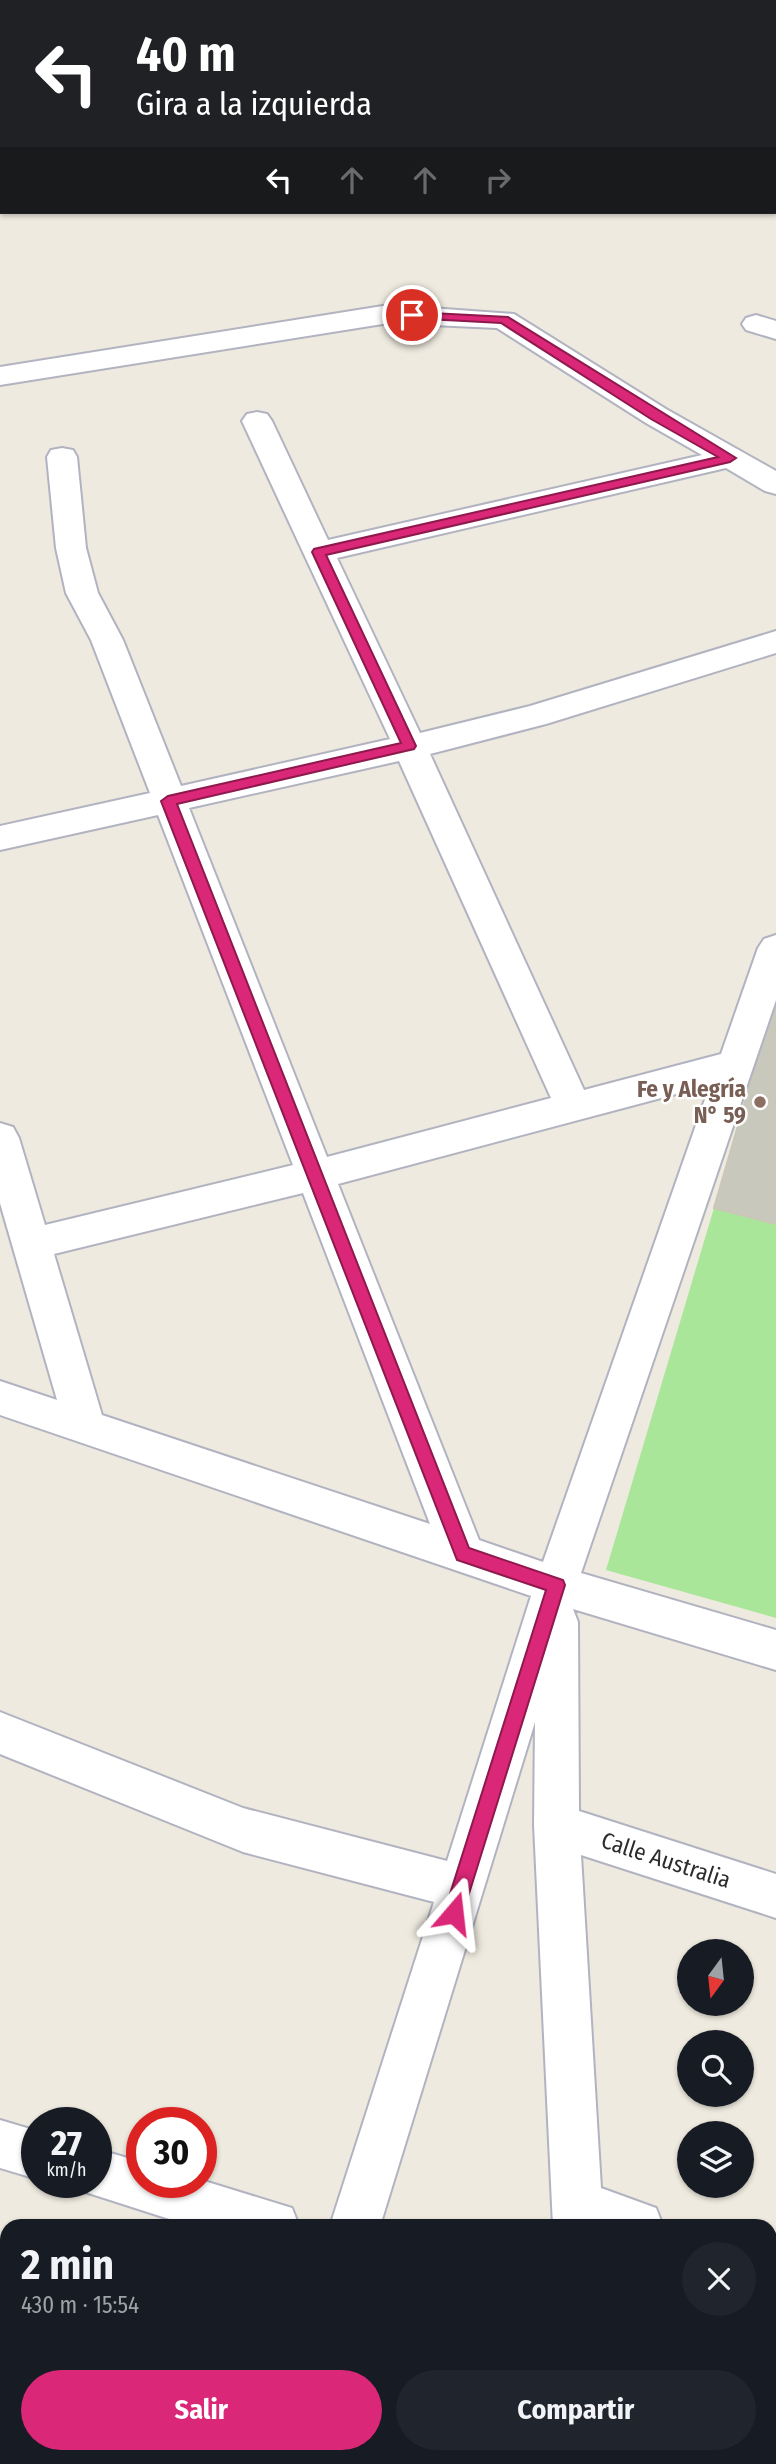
<!DOCTYPE html>
<html lang="es">
<meta charset="utf-8">
<style>
:root{--surface:#171b24;--page:#20242c;--text:#f1f3f6;--muted:#9ea1a6;--accent:#db2777}
body{margin:0;font-family:"Fira Sans Condensed",sans-serif;background:var(--page);color:var(--text);height:100vh;display:flex;flex-direction:column;font-size:26px;white-space:nowrap}
*{box-sizing:border-box;margin:0}
p{font-size:23px;color:var(--muted)}
.icon{flex:none;width:38px;height:38px;fill:none;stroke:currentColor;stroke-width:2;stroke-linecap:round;stroke-linejoin:round}
.map{position:relative;flex:1;overflow:hidden}
.panel{position:absolute;left:0px;top:2219px;width:777px;height:245px;display:flex;flex-direction:column;background:var(--surface);border-radius:21px 21px 0 0;box-shadow:0 2px 5px #0004}
.panel>*{flex:none}
.hud{position:absolute;left:0px;top:0px;width:777px;height:214px;box-shadow:0 2px 5px #0004;background:#202124;color:#fff;overflow:hidden}
.needle{width:46px;rotate:195deg}
.tools{position:absolute;left:677px;top:1939px;display:grid;gap:14px}
.tools a{display:grid;place-items:center;width:77px;height:77px;border-radius:50%;background:var(--surface);box-shadow:0 2px 5px #0004;font-size:35px}
.speed{position:absolute;left:21px;top:2107px;display:flex;gap:14px;font-size:35px;font-weight:700;text-align:center}
.speed>*{display:grid;place-content:center;width:91px;height:91px;border-radius:50%;background:var(--surface);box-shadow:0 2px 5px #0004;line-height:1}
.speed small{font-size:18px;font-weight:400}
.speed .limit{border:10px solid #d22;background:#fff;color:#111}
.pin{position:absolute;display:grid;place-items:center;width:60px;height:60px;color:#fff;margin:-30px;border:4px solid #fff;border-radius:50%;box-shadow:0 2px 7px #0007}
.me{position:absolute;width:77px;margin:-38px;rotate:17deg;stroke-linejoin:round;filter:drop-shadow(0 0 5px #0008)}
.turn{display:flex;align-items:center;gap:24px;height:147px;padding:0 21px;font-size:32px}
.turn .icon{width:91px;height:91px;stroke-width:2.5}
.turn b{display:block;font-size:49px;line-height:60px}
.lanes{display:flex;align-items:center;height:66px;padding:0 21px;background:#0003;justify-content:center;gap:35px;direction:ltr}
.lanes .off{opacity:.35}
.round{display:grid;place-items:center;flex:none;width:74px;height:74px;border-radius:37px;background:var(--page)}
.summary{display:flex;align-items:center;justify-content:space-between;height:119px;padding:0 21px}
h1{font-size:42px;font-weight:700;line-height:52px}
.button{display:flex;gap:14px;margin-top:auto;padding:14px 21px}
.button a{flex:1;height:80px;border-radius:42px;background:var(--accent);color:#fff;font-size:28px;font-weight:700;line-height:80px;text-align:center}
.button a+a{background:var(--page);color:var(--text)}
.map>svg:first-child{display:block}
</style>
<div class="map">
<svg width="776" height="2464" viewBox="0 0 776 2464">
<rect width="100%" height="100%" fill="#eeeadf"/>
<path fill="#a9e69a" d="M 714,1208 L 776,1224 L 776,1618 L 606,1570 Z"/>
<path fill="#c9c8bd" stroke="#cac6b8" stroke-width="2" d="M 776,995 L 776,1224 L 714,1208 Z"/>
<g fill="none" stroke-linecap="round" stroke-linejoin="round">
<g stroke="#b2b3c0" stroke-width="4">
<g id="minor">
<rect x="43" y="0" width="24" height="2"/>
<path d="M 103,0 L 132,0 L 102,2 Z"/>
<path d="M 321,0 L 345,0 L 346,2 L 321,2 Z"/>
<path d="M 498,0 L 522,0 L 523,2 L 498,2 Z"/>
<path d="M 612,0 L 636,0 L 637,2 L 612,2 Z"/>
<path d="M 642,0 L 676,0 L 641,2 Z"/>
<path d="M 389,305 L 514,314 L 666,409 L 776,471 L 776,494 L 765,491 L 726,468 L 337,558 L 420,733 L 530,706 L 776,631 L 776,653 L 546,724 L 430,754 L 584,1090 L 721,1054 L 758,948 L 764,939 L 776,935 L 776,1000 L 581,1573 L 776,1630 L 776,1670 L 573,1609 L 578,1622 L 579,1811 L 776,1874 L 776,1918 L 581,1855 L 601,2188 L 656,2208 L 663,2226 L 553,2226 L 534,1825 L 535,1722 L 380,2226 L 330,2226 L 434,1902 L 243,1852 L 0,1754 L 0,1712 L 243,1808 L 447,1861 L 531,1596 L 0,1415 L 0,1381 L 57,1400 L 0,1203 L 0,1123 L 13,1127 L 19,1138 L 45,1225 L 293,1165 L 158,815 L 0,850 L 0,826 L 150,793 L 91,640 L 66,593 L 56,548 L 47,457 L 51,450 L 62,448 L 73,450 L 77,457 L 86,548 L 98,593 L 123,640 L 181,786 L 390,739 L 242,421 L 247,414 L 257,412 L 267,414 L 272,421 L 328,540 L 702,455 L 646,423 L 497,328 L 389,323 L 0,385 L 0,367 ZM 399,761 L 551,1098 L 327,1157 L 189,808 ZM 710,1085 L 543,1562 L 479,1540 L 338,1184 ZM 303,1193 L 430,1524 L 102,1415 L 54,1254 Z"/>
<path d="M 756,315 L 776,321 L 776,339 L 746,330 L 742,324 L 746,318 Z"/>
<path d="M 0,2120 L 37,2131 L 37,2179 L 0,2168 Z"/>
<path d="M 96,2149 L 142,2162 L 142,2182 L 201,2182 L 201,2180 L 292,2208 L 299,2226 L 191,2226 L 79,2190 L 75,2182 L 96,2182 Z"/>
<path d="M 770,2248 L 776,2250 L 776,2300 L 770,2298 Z"/>
<path d="M 256,2457 L 308,2457 L 306,2464 L 254,2464 Z"/>
<path d="M 564,2457 L 616,2457 L 617,2464 L 565,2464 Z"/>
</g>
</g>
<use href="#minor" fill="#fff" fill-rule="evenodd"/>
</g>
<path fill="#db2777" stroke="#8e194d" stroke-width="2" d="M 412,312 L 508,317 L 736,458 L 730,462 L 326,555 L 416,746 L 414,749 L 177,804 L 469,1548 L 563,1580 L 565,1585 L 463,1913 L 460,1919 L 454,1922 L 447,1919 L 444,1913 L 546,1590 L 457,1560 L 161,801 L 168,796 L 401,743 L 312,552 L 314,549 L 718,457 L 651,419 L 501,323 L 408,318 L 406,315 Z"/>
<circle fill="#8d6e63" stroke="#fff" stroke-width="2.5" cx="760" cy="1102" r="7"/>
<g text-anchor="middle" stroke-width="5" stroke-linejoin="round" paint-order="stroke">
<g font-size="23" font-weight="bold" fill="#785e54" stroke="#fff" text-anchor="end">
<text x="746" y="1097">Fe y Alegría<tspan x="746" dy="26">N° 59</tspan></text>
</g>
<g font-size="23" fill="#2c2c2c" stroke="#fff">
<text transform="translate(666 1860) rotate(18)" y="8">Calle Australia</text>
</g>
</g>
</svg>
<div class="tools">
<a><svg class="needle" viewBox="-14 -14 28 28"><path d="M0-13l5 13h-10z" fill="#e53935"/><path d="M0 13l5-13h-10z" fill="#9ea1a6"/></svg></a>
<a><svg class="icon" aria-label="search" viewBox="0 0 24 24"><circle cx="10" cy="10" r="6"/><path d="M15 15l6 6"/></svg></a>
<a><svg class="icon" aria-label="layers" viewBox="0 0 24 24"><path d="M12 4l9 5-9 5-9-5zM3 14l9 5 9-5"/></svg></a>
</div>
<div class="speed"><div>27<small>km/h</small></div><div class="limit">30</div></div>
<div class="pin" style="left:412px;top:315px;background:#d93025"><svg class="icon" aria-label="arrive" viewBox="0 0 24 24"><path d="M6 21V4h12l-3 4 3 4H6"/></svg></div>
<svg class="me" style="left:454px;top:1913px" viewBox="-20 -20 40 40"><path d="M0-17L14 15 0 8-14 15z" fill="#db2777" stroke="#fff" stroke-width="4"/></svg>
<div class="hud">
<div class="turn"><svg class="icon" aria-label="left" viewBox="0 0 24 24"><path d="M17 20v-9H6M10 6l-5 5 5 5"/></svg><div><b>40 m</b>Gira a la izquierda</div></div>
<div class="lanes"><svg class="icon" aria-label="left" viewBox="0 0 24 24"><path d="M17 20v-9H6M10 6l-5 5 5 5"/></svg><svg class="icon off" aria-label="ahead" viewBox="0 0 24 24"><path d="M12 20V5M6 11l6-6 6 6"/></svg><svg class="icon off" aria-label="ahead" viewBox="0 0 24 24"><path d="M12 20V5M6 11l6-6 6 6"/></svg><svg class="icon off" aria-label="right" viewBox="0 0 24 24"><path d="M7 20v-9h11M14 6l5 5-5 5"/></svg></div>
</div>
<section class="panel">
<div class="summary"><div><h1>2 min</h1><p>430 m · 15:54</p></div><a class="round"><svg class="icon" aria-label="close" viewBox="0 0 24 24"><path d="M6 6l12 12M18 6L6 18"/></svg></a></div>
<div class="button"><a>Salir</a><a>Compartir</a></div>
</section>
</div>
